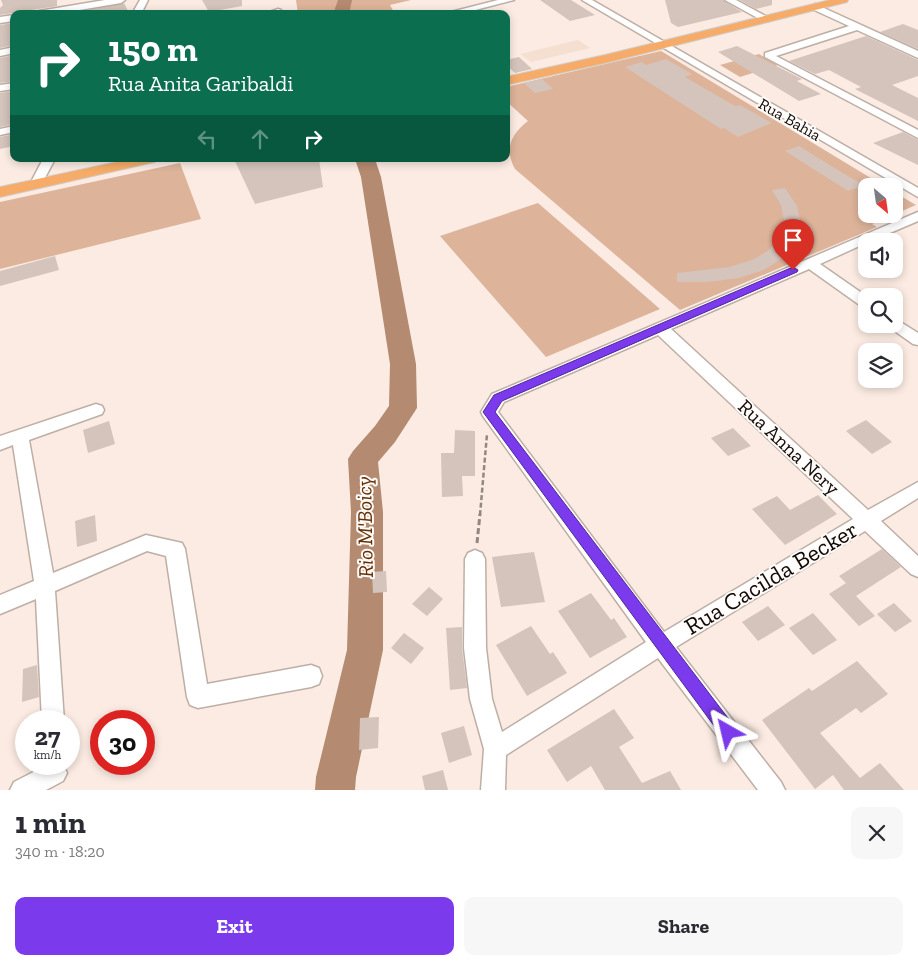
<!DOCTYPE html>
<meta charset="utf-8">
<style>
:root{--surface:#fff;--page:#f7f7f7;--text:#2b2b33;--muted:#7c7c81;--accent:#7c3aed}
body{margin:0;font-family:"Zilla Slab",serif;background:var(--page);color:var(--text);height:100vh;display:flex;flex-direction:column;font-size:19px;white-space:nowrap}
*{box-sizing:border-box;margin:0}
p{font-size:16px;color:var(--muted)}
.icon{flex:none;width:28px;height:28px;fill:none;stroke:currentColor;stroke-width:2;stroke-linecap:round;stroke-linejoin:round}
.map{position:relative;height:790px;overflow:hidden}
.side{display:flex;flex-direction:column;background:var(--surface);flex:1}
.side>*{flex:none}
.hud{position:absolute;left:10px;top:10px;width:500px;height:152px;border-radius:10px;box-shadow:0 2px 8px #0003;background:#0b6e4f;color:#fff;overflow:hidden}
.needle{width:32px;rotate:151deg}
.tools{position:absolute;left:858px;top:178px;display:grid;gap:10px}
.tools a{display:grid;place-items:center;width:45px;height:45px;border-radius:10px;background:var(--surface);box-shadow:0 2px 8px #0003;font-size:25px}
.speed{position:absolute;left:15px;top:710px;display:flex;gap:10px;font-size:25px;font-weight:700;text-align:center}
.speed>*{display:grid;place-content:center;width:65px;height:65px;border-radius:50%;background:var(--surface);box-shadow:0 2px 8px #0003;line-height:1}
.speed small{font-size:12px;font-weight:400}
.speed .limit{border:8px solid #d22;background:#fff;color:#111}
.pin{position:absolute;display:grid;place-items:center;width:42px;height:42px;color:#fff;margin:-51px -21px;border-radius:50% 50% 50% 0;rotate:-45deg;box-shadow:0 0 5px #0007}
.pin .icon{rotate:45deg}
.me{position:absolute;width:55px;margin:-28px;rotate:323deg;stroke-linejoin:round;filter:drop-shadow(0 0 4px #0008)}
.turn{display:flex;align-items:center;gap:18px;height:105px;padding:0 15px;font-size:22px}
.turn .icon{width:65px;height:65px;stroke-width:2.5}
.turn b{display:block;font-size:35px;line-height:42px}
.lanes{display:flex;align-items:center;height:48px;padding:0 15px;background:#0003;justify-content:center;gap:25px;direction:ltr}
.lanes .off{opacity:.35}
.round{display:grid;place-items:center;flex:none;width:52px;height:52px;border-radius:10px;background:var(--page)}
.overview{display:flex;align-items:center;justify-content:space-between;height:85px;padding:0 15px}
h1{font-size:30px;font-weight:800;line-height:38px}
.action{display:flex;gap:10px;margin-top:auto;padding:10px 15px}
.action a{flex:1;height:58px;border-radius:10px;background:var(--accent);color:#fff;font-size:20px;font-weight:800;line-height:58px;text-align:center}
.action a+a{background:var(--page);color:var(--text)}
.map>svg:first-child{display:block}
</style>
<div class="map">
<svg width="918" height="790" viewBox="0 0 918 790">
<rect width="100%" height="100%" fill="#fbebe2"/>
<path fill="#f5dfd1" d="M 578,40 L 590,48 L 531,62 L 520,54 Z"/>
<g fill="#ddb39a">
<path d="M 296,0 L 411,0 L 390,5 L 395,14 L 298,14 Z"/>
<path d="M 661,51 L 884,186 L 866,186 L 866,214 L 894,214 L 894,192 L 916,205 L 872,224 L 877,227 L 680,310 L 515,169 C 504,149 511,134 528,121 L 506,101 L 506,87 Z"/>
<path d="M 759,54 L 778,65 L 740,77 L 720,65 Z"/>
<path d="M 180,163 L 201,219 L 0,269 L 0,202 Z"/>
<path d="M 538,203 L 660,309 L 546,357 L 440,236 Z"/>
</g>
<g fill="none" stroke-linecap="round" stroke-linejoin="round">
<g fill="#b48a71" fill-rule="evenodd">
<path d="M 338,0 L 352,0 L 349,14 L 333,14 Z"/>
<path d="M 355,159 L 375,159 L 381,177 L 416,364 L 417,408 L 395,442 L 378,462 L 383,512 L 383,650 L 356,777 L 355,790 L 315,790 L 316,777 L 347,650 L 351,512 L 348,459 L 353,451 L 375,426 L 389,406 L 390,364 L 361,177 Z"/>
</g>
</g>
<g fill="#d4c4bb">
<path d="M 1,0 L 57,0 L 57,6 L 0,15 L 0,8 L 3,5 Z"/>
<path d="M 202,0 L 242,0 L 242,6 L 209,12 Z"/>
<path d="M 540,0 L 571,0 L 595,15 L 570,21 Z"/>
<path d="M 665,0 L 723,0 L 742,12 L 678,27 L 671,23 Z"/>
<path d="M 740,0 L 772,0 L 772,5 L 756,9 Z"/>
<path d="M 124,3 L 128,11 L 122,12 L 123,14 L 69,14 Z"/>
<path d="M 14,23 L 14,45 L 0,48 L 0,25 Z"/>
<path d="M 903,24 L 918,30 L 918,49 L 880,32 Z"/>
<path d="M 866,36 L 918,60 L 918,76 L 892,85 L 918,98 L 918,121 L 855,89 L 861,87 L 829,70 L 815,74 L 789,61 Z"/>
<path d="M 737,46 L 802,79 L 797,81 L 821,94 L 799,101 L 718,52 Z"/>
<path d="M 14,55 L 14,81 L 0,83 L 0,58 Z"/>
<path d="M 519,57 L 532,69 L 515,73 L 506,65 L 506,60 Z"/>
<path d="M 666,59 L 692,74 L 685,77 L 735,106 L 740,105 L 772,123 L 738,137 L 724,128 L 721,129 L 625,67 L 642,62 L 646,65 Z"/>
<path d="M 542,79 L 553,89 L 535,93 L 524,83 Z"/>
<path d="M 14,91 L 14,124 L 0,127 L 0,93 Z"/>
<path d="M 903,132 L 918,140 L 918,165 L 873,143 Z"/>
<path d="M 14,134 L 14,146 L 0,149 L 0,137 Z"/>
<path d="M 799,146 L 846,175 L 864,185 L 848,191 L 785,151 Z"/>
<path d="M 234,159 L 319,159 L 323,187 L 255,204 Z"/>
<path d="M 785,188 L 797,206 L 801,224 L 796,242 L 784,257 L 764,270 L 739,278 L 708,282 L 677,282 L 677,273 L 729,267 L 752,260 L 769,250 L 780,237 L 784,221 L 781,205 L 772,190 Z"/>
<path d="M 55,256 L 59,270 L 0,286 L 0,271 Z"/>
<path d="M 866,420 L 892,442 L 872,454 L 846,431 Z"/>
<path d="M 109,421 L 115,444 L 88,453 L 83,430 Z"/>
<path d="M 733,428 L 751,446 L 728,456 L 711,438 Z"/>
<path d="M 455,430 L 475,431 L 475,476 L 462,476 L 463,496 L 442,497 L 441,453 L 454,453 Z"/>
<path d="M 818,495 L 837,514 L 785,545 L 752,509 L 777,496 L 790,510 Z"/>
<path d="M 95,515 L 97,541 L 77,547 L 75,521 Z"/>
<path d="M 882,549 L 901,567 L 856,596 L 875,616 L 859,626 L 829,594 L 846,583 L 839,576 Z"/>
<path d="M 534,552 L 545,602 L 501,607 L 492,557 Z"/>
<path d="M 386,571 L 387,592 L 373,593 L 372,572 Z"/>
<path d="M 429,587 L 443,599 L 427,616 L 412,604 Z"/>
<path d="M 591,593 L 611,620 L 614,618 L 627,637 L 590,658 L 558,611 Z"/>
<path d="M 894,603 L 912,621 L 895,632 L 877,614 Z"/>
<path d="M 768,606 L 785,625 L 758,641 L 742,622 Z"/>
<path d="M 813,613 L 837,640 L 813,655 L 789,628 Z"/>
<path d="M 531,626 L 550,654 L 553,652 L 567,673 L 527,696 L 496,645 Z"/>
<path d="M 462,627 L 462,648 L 467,688 L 450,690 L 446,628 Z"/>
<path d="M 404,633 L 424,648 L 411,664 L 391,648 Z"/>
<path d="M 857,661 L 888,694 L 861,713 L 856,708 L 820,733 L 860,778 L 880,763 L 904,790 L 844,790 L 833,775 L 815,789 L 762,720 L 809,688 L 812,691 Z"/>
<path d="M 37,665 L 39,697 L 22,702 L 23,669 Z"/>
<path d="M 614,709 L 634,738 L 619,747 L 642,783 L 670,771 L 681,790 L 605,790 L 591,766 L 567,782 L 547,750 Z"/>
<path d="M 379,717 L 378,748 L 359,750 L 360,718 Z"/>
<path d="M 464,726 L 472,755 L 449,763 L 441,733 Z"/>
<path d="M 443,770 L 448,790 L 425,790 L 422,776 Z"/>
</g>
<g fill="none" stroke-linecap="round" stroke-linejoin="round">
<g stroke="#beafa6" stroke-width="3">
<g id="minor">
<path d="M 105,0 L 125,0 L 121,3 L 56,14 L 35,14 L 39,11 Z"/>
<path d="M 140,0 L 148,0 L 141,14 L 132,14 Z"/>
<path d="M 498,0 L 514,0 L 460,14 L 443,14 Z"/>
<path d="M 582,0 L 592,0 L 918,188 L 918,197 Z"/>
<path d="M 725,0 L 736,0 L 771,19 L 769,21 L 763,21 Z"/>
<path d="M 815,4 L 918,51 L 918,58 L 857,30 L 776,56 L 918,130 L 918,138 L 765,57 L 765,53 L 849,26 L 812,9 L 811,7 Z"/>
<path d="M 278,9 L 281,10 L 281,14 L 264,14 Z"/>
<path d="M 14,15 L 14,21 L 0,23 L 0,17 Z"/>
<path d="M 14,47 L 14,53 L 0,56 L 0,50 Z"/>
<path d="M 14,83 L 14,89 L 0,91 L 0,85 Z"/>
<path d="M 14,126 L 14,132 L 0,135 L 0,129 Z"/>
<path d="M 43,159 L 55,159 L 40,187 L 32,187 L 30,184 Z"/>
<path d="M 918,212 L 918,221 L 871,241 L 866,241 L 866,243 L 820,264 L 866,296 L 866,308 L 861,306 L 809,269 L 671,329 L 868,510 L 918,482 L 918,498 L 881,521 L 918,556 L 918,577 L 911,574 L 865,531 L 676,647 L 781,782 L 785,790 L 758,790 L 658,658 L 506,755 L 505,790 L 481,790 L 484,749 L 470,699 L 464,648 L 465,559 L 468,553 L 475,550 L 482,553 L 485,559 L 486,648 L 492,699 L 502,732 L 646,642 L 483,416 L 481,412 L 492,394 ZM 658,335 L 853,519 L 664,632 L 498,412 L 504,402 Z"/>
<path d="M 894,318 L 918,333 L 918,345 L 913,344 L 889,327 L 887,324 L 894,324 Z"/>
<path d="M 96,404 L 102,406 L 104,410 L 102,414 L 29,440 L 53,573 L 146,535 L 182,543 L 185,549 L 207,684 L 311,665 L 319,668 L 322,676 L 319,684 L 311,687 L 198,708 L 190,705 L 187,697 L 166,556 L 147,551 L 55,591 L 64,721 L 42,721 L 36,599 L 0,614 L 0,595 L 34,581 L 13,445 L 0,450 L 0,436 Z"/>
<path d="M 49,764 L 63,765 L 67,773 L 63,781 L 46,790 L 10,790 L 14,782 Z"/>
</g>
</g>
<g stroke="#cfcece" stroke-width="2">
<g id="major">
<path d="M 830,0 L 848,0 L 847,2 L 605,63 L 506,85 L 506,77 L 605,55 Z"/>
<path d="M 131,159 L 157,159 L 155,162 L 150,163 L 0,197 L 0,187 Z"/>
</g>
</g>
<path stroke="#938782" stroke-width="2.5" stroke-dasharray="5 2.5" stroke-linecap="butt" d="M 480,515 L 487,434"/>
<path stroke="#938782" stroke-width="3" stroke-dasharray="6 3" stroke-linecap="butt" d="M 477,543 L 480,514"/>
<use href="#minor" fill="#fff" fill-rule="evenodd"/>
<use href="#major" fill="#f6ac68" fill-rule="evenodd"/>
</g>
<path fill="#7c3aed" stroke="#51269a" d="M 793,267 L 798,270 L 797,272 L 502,401 L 495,412 L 734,726 L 736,732 L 734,738 L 728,740 L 723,738 L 483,412 L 494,395 Z"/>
<g text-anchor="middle" stroke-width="4" stroke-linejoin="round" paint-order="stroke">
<g font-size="16" fill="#0f0a08" stroke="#fffbf9">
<text transform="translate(790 119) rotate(30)" y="6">Rua Bahia</text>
</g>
<g font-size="20" fill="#0f0a08" stroke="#fffbf9">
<text transform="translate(789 447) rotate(43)" y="7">Rua Anna Nery</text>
</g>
<g font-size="21" font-style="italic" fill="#652f04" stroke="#fffbf9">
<text transform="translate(365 527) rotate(-91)" y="7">Rio M'Boicy</text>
</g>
<g font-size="24" fill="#0f0a08" stroke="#fffbf9">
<text transform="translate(771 578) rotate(-31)" y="8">Rua Cacilda Becker</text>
</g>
</g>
</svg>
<div class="tools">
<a><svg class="needle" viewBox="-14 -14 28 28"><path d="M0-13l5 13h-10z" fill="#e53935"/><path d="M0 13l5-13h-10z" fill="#7c7c81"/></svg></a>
<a><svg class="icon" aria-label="sound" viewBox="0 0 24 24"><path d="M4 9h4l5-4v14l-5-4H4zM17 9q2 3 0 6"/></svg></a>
<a><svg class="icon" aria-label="search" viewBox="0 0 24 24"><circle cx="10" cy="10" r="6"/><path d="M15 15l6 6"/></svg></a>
<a><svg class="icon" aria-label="layers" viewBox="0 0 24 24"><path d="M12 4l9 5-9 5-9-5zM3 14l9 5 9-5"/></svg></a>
</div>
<div class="speed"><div>27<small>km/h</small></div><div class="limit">30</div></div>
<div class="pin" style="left:793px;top:270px;background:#d93025"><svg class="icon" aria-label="arrive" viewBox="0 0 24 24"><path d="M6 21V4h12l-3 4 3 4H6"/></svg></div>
<svg class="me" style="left:728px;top:732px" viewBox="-20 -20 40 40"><path d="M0-17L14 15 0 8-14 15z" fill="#7c3aed" stroke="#fff" stroke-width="4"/></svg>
<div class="hud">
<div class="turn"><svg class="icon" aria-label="right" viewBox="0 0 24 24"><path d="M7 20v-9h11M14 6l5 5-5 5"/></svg><div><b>150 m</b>Rua Anita Garibaldi</div></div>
<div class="lanes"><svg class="icon off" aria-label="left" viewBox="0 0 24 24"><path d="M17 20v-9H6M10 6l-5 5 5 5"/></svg><svg class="icon off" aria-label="ahead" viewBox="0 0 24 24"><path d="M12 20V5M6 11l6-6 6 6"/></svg><svg class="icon" aria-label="right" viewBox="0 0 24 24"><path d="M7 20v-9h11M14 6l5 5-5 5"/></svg></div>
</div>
</div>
<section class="side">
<div class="overview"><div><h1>1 min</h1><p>340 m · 18:20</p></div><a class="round"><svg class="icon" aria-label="close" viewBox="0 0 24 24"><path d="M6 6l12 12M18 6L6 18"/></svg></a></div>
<div class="action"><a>Exit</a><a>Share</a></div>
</section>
